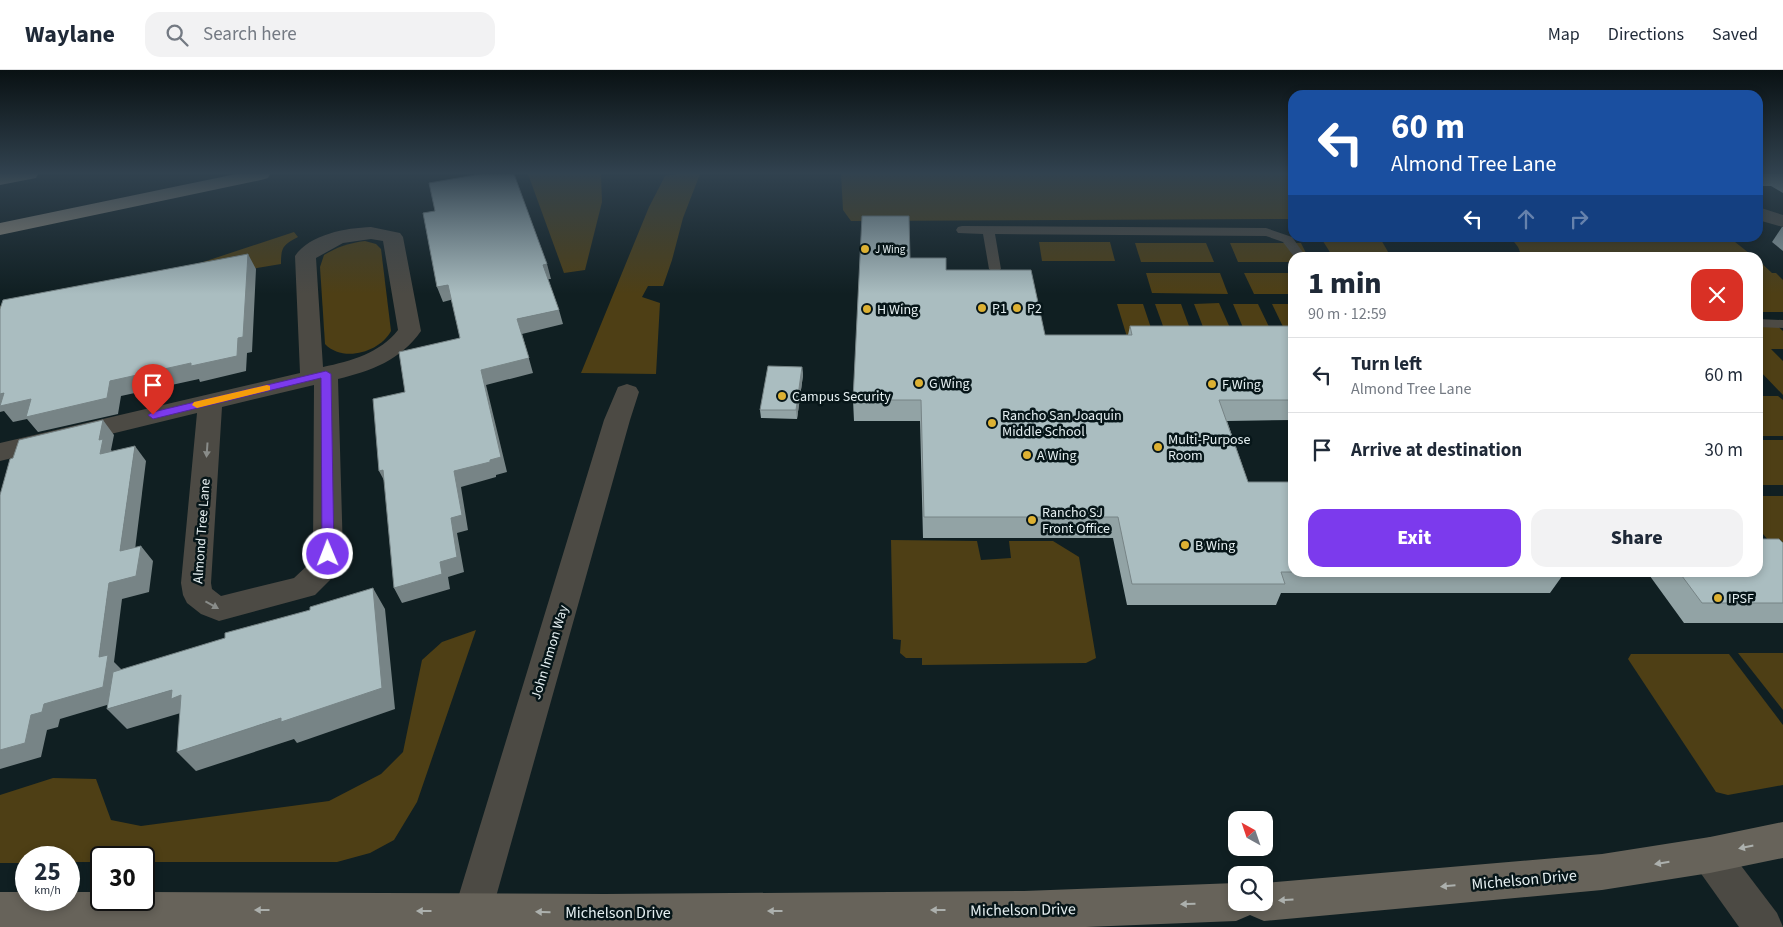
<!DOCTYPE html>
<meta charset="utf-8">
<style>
:root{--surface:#fff;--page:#f2f2f3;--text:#1f2937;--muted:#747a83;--line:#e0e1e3;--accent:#7c3aed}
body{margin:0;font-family:"Source Sans 3",sans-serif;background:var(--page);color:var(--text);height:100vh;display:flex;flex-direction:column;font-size:19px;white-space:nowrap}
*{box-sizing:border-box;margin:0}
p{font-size:16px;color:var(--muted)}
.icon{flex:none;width:28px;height:28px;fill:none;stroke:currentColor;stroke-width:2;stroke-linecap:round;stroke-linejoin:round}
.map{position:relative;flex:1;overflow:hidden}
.side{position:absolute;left:1288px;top:182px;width:475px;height:325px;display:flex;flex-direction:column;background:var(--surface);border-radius:15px;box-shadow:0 2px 8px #0003}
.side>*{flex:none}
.hud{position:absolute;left:1288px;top:20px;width:475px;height:152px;border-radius:15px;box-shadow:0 2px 8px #0003;background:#1a4fa0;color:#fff;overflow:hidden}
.needle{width:32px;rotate:320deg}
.fabs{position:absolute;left:1228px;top:741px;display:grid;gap:10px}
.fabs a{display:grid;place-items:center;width:45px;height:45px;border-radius:10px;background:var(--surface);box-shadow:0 2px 8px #0003;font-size:25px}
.speed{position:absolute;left:15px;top:776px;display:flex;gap:10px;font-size:25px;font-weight:700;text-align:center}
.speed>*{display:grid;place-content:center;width:65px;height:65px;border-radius:50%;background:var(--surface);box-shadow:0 2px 8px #0003;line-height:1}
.speed small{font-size:12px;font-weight:400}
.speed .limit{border:2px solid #111;border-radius:8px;background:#fff;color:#111}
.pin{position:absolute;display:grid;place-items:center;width:42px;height:42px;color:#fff;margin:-51px -21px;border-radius:50% 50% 50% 0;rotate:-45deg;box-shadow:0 0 5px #0007}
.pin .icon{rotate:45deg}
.me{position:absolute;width:55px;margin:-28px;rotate:359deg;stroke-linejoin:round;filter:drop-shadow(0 0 4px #0008)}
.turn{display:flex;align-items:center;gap:18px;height:105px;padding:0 20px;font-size:22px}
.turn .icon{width:65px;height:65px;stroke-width:2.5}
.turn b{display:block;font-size:35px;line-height:42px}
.lanes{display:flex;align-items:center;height:48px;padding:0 20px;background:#0003;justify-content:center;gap:25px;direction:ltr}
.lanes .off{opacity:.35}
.round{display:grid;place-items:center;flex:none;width:52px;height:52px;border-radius:15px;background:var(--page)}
.summary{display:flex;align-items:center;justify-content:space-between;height:85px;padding:0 20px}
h1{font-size:30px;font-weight:800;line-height:38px}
.cta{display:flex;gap:10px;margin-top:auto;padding:10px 20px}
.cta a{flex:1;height:58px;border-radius:15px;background:var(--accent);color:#fff;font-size:20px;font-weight:800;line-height:58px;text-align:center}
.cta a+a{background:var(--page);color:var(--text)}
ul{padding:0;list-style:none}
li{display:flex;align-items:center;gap:15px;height:75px;padding:0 20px;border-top:1px solid var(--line)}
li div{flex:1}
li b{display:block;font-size:19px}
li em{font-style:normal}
header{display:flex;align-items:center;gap:30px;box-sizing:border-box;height:70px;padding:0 25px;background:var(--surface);border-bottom:1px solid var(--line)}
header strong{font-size:24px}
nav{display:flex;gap:28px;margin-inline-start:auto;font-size:18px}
.search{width:350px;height:45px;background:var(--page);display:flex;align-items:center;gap:12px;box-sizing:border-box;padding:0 18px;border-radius:15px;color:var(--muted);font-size:19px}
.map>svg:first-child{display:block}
</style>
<header>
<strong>Waylane</strong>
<div class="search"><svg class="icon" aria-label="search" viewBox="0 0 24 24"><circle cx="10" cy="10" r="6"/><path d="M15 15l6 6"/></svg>Search here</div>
<nav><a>Map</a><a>Directions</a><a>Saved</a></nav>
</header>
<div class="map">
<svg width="1783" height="857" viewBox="0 0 1783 857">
<rect width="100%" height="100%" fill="#101f22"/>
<g fill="#4e3f15">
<path d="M 528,104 L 601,104 L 602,132 L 585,200 L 564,203 Z"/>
<path d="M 677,104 L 700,104 L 683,148 L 672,190 L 663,216 L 648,216 L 642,227 L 660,233 L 656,304 L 581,303 L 649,137 L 665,106 Z"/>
<path d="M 841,104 L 1292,104 L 1292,149 L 851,151 L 843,140 Z"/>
<path d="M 294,162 L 298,167 C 283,175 281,177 281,194 L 123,221 L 0,251 L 0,236 L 37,226 L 194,195 Z"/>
<path d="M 1321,168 L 1380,168 L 1391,187 L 1333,187 Z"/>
<path d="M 1511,168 L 1730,168 L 1754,187 L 1522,187 L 1518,177 Z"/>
<path d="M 365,171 L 376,174 L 381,179 L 391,261 C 380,282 343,293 325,274 L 320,197 L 324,185 C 337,177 349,173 365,171 Z"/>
<path d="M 1039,172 L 1110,172 L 1115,191 L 1042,191 Z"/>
<path d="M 1135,173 L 1206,173 L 1214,192 L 1141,192 Z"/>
<path d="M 1230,173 L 1301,173 L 1308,187 L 1292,188 L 1292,192 L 1238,192 Z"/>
<path d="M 1758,190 L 1772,203 L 1776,203 L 1783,210 L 1783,242 L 1758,242 Z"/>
<path d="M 1146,203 L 1220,203 L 1228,224 L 1152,223 Z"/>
<path d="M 1244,203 L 1292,203 L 1292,224 L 1254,224 Z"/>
<path d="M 1219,233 L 1234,267 L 1207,267 L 1194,234 Z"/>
<path d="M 1117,234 L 1143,234 L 1154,267 L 1127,267 Z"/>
<path d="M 1155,234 L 1181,234 L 1193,267 L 1167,267 Z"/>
<path d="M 1233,234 L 1258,234 L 1274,267 L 1247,267 Z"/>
<path d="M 1272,234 L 1292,234 L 1292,267 L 1288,267 Z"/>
<path d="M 1758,250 L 1771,250 L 1783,261 L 1783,279 L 1771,279 L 1783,291 L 1783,325 L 1758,299 Z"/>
<path d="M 1758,326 L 1778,326 L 1783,330 L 1783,366 L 1758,366 Z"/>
<rect x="1758" y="370" width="25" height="45"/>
<path d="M 1758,426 L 1783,426 L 1783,488 L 1758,458 Z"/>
<path d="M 891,470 L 977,471 L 981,490 L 1011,488 L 1009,471 L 1053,471 L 1079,487 L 1096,588 L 1086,593 L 922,595 L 922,588 L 906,588 L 900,583 L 901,570 L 893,569 Z"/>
<path d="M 476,560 L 417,732 L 394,770 L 370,783 L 337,792 L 144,792 L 144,788 L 101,788 L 101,792 L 69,792 L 69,788 L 26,788 L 26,793 L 0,793 L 0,725 L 53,708 L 96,709 L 111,750 L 141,756 L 329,731 L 381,704 L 403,682 L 422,590 L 442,572 Z"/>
<path d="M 1738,583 L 1783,583 L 1783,640 Z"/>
<path d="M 1631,584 L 1729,584 L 1783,655 L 1783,715 L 1728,725 L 1716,722 L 1628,589 Z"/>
</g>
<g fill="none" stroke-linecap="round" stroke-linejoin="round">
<g fill="#4c4a44" fill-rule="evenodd">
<path d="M 962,156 L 1266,158 L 1292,167 L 1307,188 L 1295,188 L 1283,172 L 1266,166 L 995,164 L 1001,199 L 995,203 L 989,199 L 983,164 L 958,163 L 956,160 L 958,157 Z"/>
<path d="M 1758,249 L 1783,250 L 1783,258 L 1758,257 Z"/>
</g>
<g fill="#4c4a44" fill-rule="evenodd">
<path d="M 1758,137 L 1783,145 L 1783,157 L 1758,150 Z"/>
<path d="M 371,157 L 400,163 L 403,167 L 421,261 C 401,290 371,301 338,309 L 343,484 L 333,507 L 315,525 L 219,551 L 201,544 L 187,533 L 183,525 L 181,513 L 197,343 L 0,391 L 0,373 L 300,303 L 295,186 C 310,164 346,158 371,157 ZM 371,169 L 383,171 L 398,260 C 380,283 351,291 323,297 L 316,188 L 343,173 ZM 314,315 L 313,484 L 310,493 L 294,508 L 221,526 L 212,519 L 211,513 L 222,337 Z"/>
<path d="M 627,314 L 636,317 L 639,322 L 630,350 L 492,841 L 487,855 C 478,857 468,857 459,855 L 454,841 L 604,350 L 618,317 Z"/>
</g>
<path fill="#4c4a44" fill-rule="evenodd" d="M 1710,767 L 1723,772 L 1777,843 L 1783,857 L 1739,857 L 1697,798 L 1691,785 L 1697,772 Z"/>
<path fill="#67635a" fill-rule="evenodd" d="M 1783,752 L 1783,788 L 1710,803 L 1602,820 L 1264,851 L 1250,845 L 1236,851 L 1086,857 L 0,857 L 0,822 L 26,822 L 26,830 L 69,830 L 69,822 L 101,822 L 101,830 L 144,830 L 144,822 L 605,824 L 1024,821 L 1236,813 L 1236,832 L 1264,832 L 1264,813 L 1602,784 L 1710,767 Z"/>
<g fill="#8e887b" fill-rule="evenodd">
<path d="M 0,104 L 38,104 L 36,108 L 0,115 Z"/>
<path d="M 236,104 L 270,104 L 268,108 L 261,110 L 0,165 L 0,153 Z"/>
</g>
</g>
<g fill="#92a3a5">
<path d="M 1758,104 L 1783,104 L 1783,123 L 1771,116 L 1758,116 Z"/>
<path d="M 1782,157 L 1783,157 L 1783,181 L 1772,172 Z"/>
<path d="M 910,188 L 1045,265 L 1128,265 L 1130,256 L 1292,256 L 1292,350 L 1227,351 L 1248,412 L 1292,412 L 1292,502 L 1565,502 L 1550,523 L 1281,523 L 1276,535 L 1127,535 L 1113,468 L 923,468 L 920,351 L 854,351 L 853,330 Z"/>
<path d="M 802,297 L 803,305 L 797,349 L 761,348 L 760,340 Z"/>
<path d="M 1783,473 L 1783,553 L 1684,553 L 1647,502 L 1758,502 Z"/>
</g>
<g fill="#778486">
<path d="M 248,184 L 256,199 L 252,282 L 247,283 L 246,301 L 200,312 L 199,309 L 121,326 L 118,344 L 38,362 L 27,349 L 13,352 L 4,341 L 0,342 L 0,324 L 110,311 L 238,268 Z"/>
<path d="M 547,194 L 551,209 L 547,209 L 543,195 Z"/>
<path d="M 448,215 L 454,229 L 443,232 L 437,217 Z"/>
<path d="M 559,240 L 563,254 L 522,264 L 533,303 L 486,315 L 507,402 L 496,405 L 496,407 L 461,417 L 468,460 L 457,463 L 464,502 L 448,507 L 450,519 L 402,533 L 394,518 L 440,492 L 451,448 L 454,401 L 481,300 L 517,249 Z"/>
<path d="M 802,297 L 803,305 L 797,349 L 796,340 Z"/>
<path d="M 103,350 L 114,365 L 111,380 L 115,384 L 100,384 L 99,370 Z"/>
<path d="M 135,376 L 146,391 L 133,496 L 120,481 Z"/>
<path d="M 383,400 L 387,416 L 379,401 Z"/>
<path d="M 141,476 L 153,491 L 149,522 L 122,529 L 114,592 L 122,600 L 117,632 L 60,649 L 58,657 L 47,660 L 41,687 L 0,699 L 0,680 L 31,645 L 99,587 L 109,513 Z"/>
<path d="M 373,518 L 385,539 L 395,639 L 297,673 L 294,669 L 196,701 L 177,682 L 281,648 Z"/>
<path d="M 172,620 L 181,625 L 184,642 L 127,659 L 107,639 Z"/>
</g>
<g fill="#aabdc0" stroke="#778486">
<path d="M 481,104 L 514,104 L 547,194 L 543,195 L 559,240 L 517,249 L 529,288 L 481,300 L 501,387 L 490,390 L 490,392 L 454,401 L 462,445 L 451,448 L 457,487 L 440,492 L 442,504 L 394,518 L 383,400 L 379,401 L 373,329 L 405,322 L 399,282 L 460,268 L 448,215 L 437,217 L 423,143 L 435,141 L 429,113 Z"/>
<path d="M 862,146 L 909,146 L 910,188 L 946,188 L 946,200 L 1031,200 L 1045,265 L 1132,265 L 1130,256 L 1292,256 L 1292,330 L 1219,330 L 1248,412 L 1292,412 L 1292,502 L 1281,502 L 1285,514 L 1132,514 L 1118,447 L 924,447 L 921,330 L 853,330 Z"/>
<path d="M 248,184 L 243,267 L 238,268 L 237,286 L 191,296 L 191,293 L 110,311 L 107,328 L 26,347 L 31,329 L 0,336 L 4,323 L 0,324 L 0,239 L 3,230 Z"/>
<path d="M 768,296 L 802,297 L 796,340 L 760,340 Z"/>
<path d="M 103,350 L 99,370 L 103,369 L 100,384 L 135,376 L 120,481 L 141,476 L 136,506 L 109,513 L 99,587 L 108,585 L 103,617 L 44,634 L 42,642 L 31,645 L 25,673 L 0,680 L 0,425 L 10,389 L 13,388 L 19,370 Z"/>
<path d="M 1758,469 L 1779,469 L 1783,473 L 1783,533 L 1702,533 L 1679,502 L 1758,502 Z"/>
<path d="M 373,518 L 382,618 L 281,652 L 281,648 L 177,682 L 181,625 L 171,629 L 172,620 L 107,639 L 113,602 L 225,568 L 225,563 L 310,540 L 310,537 Z"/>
</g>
<defs><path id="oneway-solid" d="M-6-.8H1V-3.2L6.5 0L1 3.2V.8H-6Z" transform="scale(1.25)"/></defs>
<g fill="#898c89">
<use href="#oneway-solid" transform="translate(207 380) rotate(94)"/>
<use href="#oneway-solid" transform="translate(212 535) rotate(29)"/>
</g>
<g fill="#acb0ad">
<use href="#oneway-solid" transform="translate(1746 777) rotate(168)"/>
<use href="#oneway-solid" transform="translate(1662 793) rotate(171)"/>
<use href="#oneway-solid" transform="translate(1448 816) rotate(175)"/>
<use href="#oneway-solid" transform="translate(1286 830) rotate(177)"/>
<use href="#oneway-solid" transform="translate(1188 834) rotate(178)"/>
<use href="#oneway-solid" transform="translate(262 840) rotate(-180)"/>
<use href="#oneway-solid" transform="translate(938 840) rotate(180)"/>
<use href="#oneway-solid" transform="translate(424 841) rotate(-180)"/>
<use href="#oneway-solid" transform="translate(775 841) rotate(180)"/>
<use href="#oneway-solid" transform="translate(543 842) rotate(-179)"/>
</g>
<linearGradient id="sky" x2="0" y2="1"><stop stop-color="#091113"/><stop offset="0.46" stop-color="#31424f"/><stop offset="1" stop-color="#31424f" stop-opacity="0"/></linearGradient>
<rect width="1783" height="224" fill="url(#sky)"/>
<path fill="#7c3aed" stroke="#51269a" d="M 326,301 L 331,304 L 334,484 L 328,488 L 322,484 L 321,308 L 153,349 L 148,345 L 153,342 Z"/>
<path fill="#f59e0b" d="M 267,315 L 270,316 L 270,320 L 197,338 L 192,335 L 194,332 Z"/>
<g fill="#ddb133" stroke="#071619" stroke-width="2">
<circle cx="865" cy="179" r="5"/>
<circle cx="982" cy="238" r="5"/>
<circle cx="1017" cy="238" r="5"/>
<circle cx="867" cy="239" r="5"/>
<circle cx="919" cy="313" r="5"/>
<circle cx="1212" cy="314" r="5"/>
<circle cx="782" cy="326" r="5"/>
<circle cx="992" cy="353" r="5"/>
<circle cx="1158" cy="377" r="5"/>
<circle cx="1027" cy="385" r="5"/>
<circle cx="1032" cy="450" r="5"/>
<circle cx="1185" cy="475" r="5"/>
<circle cx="1718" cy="528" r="5"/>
</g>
<g text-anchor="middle" stroke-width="5" stroke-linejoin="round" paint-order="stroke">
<g font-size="11" fill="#e5eff1" stroke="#071619" text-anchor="start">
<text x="875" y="183">J Wing</text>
</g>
<g font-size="14" fill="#e5eff1" stroke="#071619" text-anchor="start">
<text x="992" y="243">P1</text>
<text x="1027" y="243">P2</text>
<text x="877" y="244">H Wing</text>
<text x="929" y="318">G Wing</text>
<text x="1222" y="319">F Wing</text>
<text x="792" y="331">Campus Security</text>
<text x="1002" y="350">Rancho San Joaquin<tspan x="1002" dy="16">Middle School</tspan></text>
<text x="1168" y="374">Multi-Purpose<tspan x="1168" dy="16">Room</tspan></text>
<text x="1037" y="390">A Wing</text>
<text x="1042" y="447">Rancho SJ<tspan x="1042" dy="16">Front Office</tspan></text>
<text x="1195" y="480">B Wing</text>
<text x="1728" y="533">IPSF</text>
</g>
<g font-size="14" fill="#e5eff1" stroke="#071619">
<text transform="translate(201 461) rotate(-86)" y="5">Almond Tree Lane</text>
<text transform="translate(549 582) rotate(-73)" y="5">John Inmon Way</text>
</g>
<g font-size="16" fill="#e5eff1" stroke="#071619">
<text transform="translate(1524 809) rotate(-5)" y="6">Michelson Drive</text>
<text transform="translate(1023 839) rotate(-1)" y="6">Michelson Drive</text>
<text x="618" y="848">Michelson Drive</text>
</g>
</g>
</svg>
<div class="fabs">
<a><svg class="needle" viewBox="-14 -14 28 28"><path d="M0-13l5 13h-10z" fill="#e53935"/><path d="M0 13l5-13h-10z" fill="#747a83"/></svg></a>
<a><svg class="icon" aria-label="search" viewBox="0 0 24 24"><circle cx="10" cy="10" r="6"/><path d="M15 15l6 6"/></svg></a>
</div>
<div class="speed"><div>25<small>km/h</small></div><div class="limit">30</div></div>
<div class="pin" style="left:153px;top:345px;background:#d93025"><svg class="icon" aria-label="arrive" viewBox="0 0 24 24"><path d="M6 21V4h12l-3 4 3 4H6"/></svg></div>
<svg class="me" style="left:328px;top:484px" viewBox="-20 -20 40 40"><circle r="17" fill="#7c3aed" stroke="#fff" stroke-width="3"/><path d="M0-11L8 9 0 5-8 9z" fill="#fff"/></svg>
<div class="hud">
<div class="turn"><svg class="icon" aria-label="left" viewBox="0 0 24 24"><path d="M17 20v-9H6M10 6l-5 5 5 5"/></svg><div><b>60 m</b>Almond Tree Lane</div></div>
<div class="lanes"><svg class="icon" aria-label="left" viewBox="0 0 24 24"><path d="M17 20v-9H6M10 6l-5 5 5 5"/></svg><svg class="icon off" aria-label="ahead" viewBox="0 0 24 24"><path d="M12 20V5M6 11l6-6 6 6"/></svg><svg class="icon off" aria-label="right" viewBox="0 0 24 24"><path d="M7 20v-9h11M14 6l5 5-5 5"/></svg></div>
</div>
<section class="side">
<div class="summary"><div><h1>1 min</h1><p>90 m · 12:59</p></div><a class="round" style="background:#d93025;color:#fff"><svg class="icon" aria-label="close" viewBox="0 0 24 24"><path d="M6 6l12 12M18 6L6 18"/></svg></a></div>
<ul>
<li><svg class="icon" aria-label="left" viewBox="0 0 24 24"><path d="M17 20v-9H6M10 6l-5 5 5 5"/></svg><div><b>Turn left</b><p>Almond Tree Lane</p></div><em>60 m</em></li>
<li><svg class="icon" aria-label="arrive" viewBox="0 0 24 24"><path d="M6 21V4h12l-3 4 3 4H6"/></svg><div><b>Arrive at destination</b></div><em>30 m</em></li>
</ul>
<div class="cta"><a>Exit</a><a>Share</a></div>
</section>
</div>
